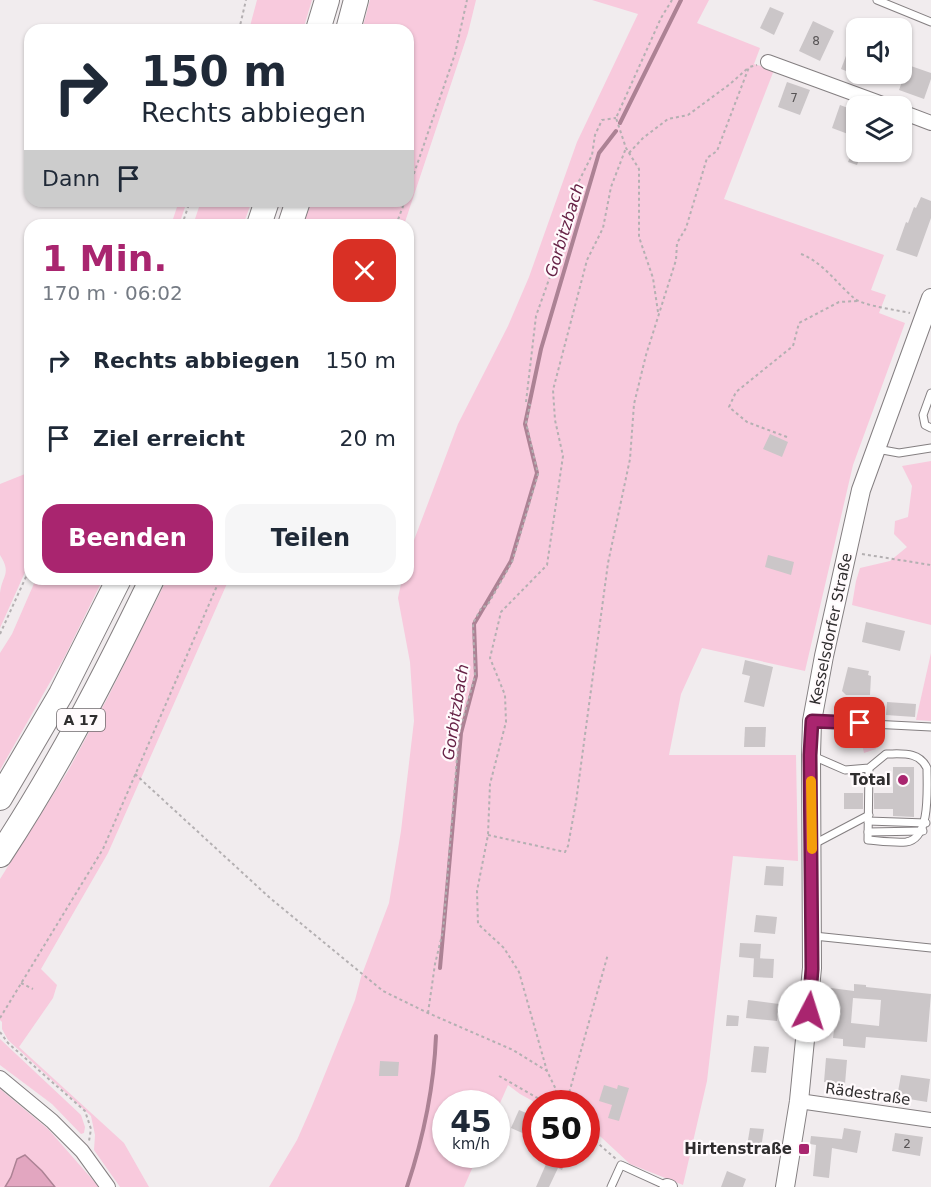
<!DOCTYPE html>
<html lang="de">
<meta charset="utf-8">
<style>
:root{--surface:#fff;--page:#f6f6f7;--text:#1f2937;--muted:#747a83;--accent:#a9256f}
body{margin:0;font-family:"DejaVu Sans",sans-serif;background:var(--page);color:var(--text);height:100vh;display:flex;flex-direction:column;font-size:22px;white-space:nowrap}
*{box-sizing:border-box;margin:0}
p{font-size:20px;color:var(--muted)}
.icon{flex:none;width:33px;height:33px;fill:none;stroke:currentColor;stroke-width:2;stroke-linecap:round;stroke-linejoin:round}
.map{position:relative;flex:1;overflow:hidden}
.panel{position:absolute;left:24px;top:219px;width:390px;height:366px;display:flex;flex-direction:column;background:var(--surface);border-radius:18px;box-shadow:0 2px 4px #0004}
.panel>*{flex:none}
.top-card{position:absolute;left:24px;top:24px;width:390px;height:183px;border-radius:18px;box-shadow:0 2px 4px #0004;background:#fff;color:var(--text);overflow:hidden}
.fabs{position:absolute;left:846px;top:18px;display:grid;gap:12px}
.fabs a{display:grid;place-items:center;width:66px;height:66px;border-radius:12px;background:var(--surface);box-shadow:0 2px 4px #0004;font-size:30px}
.speed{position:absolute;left:432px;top:1090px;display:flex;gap:12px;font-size:30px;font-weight:700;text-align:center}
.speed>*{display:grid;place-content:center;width:78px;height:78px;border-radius:50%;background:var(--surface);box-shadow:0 2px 4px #0004;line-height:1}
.speed small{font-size:15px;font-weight:400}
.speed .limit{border:9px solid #d22;background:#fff;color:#111}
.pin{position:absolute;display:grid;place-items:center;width:51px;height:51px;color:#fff;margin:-26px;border-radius:12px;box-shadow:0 3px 9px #0006}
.me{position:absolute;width:66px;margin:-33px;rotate:5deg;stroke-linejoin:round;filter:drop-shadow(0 0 4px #0008)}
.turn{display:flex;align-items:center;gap:21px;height:126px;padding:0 18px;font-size:27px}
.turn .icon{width:78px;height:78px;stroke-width:2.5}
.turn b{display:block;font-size:42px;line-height:51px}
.then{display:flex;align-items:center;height:57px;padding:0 18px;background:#0003;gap:12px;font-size:22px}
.round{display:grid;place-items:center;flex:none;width:63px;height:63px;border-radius:18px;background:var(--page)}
.overview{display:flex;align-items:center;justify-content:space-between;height:102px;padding:0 18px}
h1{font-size:36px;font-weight:700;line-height:45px;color:var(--accent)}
.cta{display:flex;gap:12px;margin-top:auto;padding:12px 18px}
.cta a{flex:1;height:69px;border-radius:18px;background:var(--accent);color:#fff;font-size:24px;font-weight:700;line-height:69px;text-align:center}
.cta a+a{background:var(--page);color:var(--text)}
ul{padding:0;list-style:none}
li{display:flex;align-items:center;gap:18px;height:78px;padding:0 18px}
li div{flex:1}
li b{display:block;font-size:22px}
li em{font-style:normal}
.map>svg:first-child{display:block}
</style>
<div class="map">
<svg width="931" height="1187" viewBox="0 0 931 1187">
<rect width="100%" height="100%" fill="#f1ecee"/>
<g fill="#f8cadd">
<path d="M 257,0 L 312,0 L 303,30 L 249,30 Z"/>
<path d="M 370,0 L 476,0 L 468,33 L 404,225 L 303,225 L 310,201 L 408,201 L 408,30 L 362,30 Z"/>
<path d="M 592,0 L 709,0 L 697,23 L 760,48 L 754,64 L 774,70 L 724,199 L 884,255 L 871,290 L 886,295 L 879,313 L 905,323 L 853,465 L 805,671 L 702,648 L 681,694 L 669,755 L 796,755 L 798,861 L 733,856 L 707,1081 L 683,1185 L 630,1164 L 587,1124 L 586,1104 L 538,1104 L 520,1094 L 508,1085 L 497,1110 L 496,1104 L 446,1104 L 446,1155 L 478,1155 L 464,1187 L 269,1187 L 297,1140 L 312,1106 L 355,1000 L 361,977 L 389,903 L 401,831 L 414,721 L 410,662 L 398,598 L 402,579 L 408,579 L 408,556 L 458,424 L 508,326 L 529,277 L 577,142 L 638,14 Z"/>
<path d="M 179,201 L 187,201 L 179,225 L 171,225 Z"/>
<path d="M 201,201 L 252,201 L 243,225 L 193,225 Z"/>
<path d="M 931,461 L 931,625 L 852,605 L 856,581 L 860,568 L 890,561 L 907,547 L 894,534 L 895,521 L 908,517 L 912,486 L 902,466 Z"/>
<path d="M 30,472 L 30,561 L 0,628 C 0,616 0,604 0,593 C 2,575 12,574 0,555 L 0,484 Z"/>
<path d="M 36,579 L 103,579 L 65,656 L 0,770 L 0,653 L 12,634 Z"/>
<path d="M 167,579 L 229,579 L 108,853 L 41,969 L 57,985 L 53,998 L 19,1047 L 124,1143 L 149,1187 L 120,1187 L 94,1150 L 95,1135 L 91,1116 L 8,1040 L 2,1029 L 2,1022 L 0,1020 L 0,879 L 68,771 L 108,697 Z"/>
<path d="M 931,653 L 931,721 L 916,720 Z"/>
<path d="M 873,737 L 876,749 L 864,753 L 861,740 Z"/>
<path d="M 0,1039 L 81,1115 L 85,1127 L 84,1133 L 81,1134 L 52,1104 L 0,1065 Z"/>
<path d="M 0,1089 L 48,1129 L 99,1187 L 55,1187 L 42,1171 L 17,1159 L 11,1177 L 5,1187 L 0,1187 Z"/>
</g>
<path fill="#e2a6c0" stroke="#ac8294" stroke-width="1.5" d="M 25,1155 L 42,1171 L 55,1187 L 5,1187 L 11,1177 L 17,1159 Z"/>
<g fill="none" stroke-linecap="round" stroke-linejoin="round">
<g stroke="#ac8294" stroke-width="4">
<path d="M 620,123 L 681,0"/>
<path d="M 440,968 L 461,733 L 476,676 L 474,624 L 511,561 L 537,473 L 525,424 L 541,349 L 599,153 L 616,131"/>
<path d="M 407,1187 C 423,1139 434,1086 436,1036"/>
</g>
</g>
<g fill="#cbc6c8" fill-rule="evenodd">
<path d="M 770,7 L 784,13 L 774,35 L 760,28 Z"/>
<path d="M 813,21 L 834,31 L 820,61 L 799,51 Z"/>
<path d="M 849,48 L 856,51 L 856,75 L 841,69 Z"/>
<path d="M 908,65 L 931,73 L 931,79 L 924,99 L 899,90 Z"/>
<path d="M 787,82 L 810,90 L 800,115 L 778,107 Z"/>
<path d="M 840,105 L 856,111 L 856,137 L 832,128 Z"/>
<path d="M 852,152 L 862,152 L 857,165 L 848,162 Z"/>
<path d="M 921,197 L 931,201 L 931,218 L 917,257 L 896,250 L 906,222 L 908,223 L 914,207 L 916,208 Z"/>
<path d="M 770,434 L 788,442 L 782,457 L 763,449 Z"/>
<path d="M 768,555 L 794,562 L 791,575 L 765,567 Z"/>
<path d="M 866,622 L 905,631 L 900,651 L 862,642 Z"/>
<path d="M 745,660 L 773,667 L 764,707 L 744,702 L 750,676 L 742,674 Z"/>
<path d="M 848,667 L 869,671 L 868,675 L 871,676 L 870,695 L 846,695 L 842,691 Z"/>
<path d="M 887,702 L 916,704 L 915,717 L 886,715 Z"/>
<path d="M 745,727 L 766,727 L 765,747 L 744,747 Z"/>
<path d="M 893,767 L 914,767 L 914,817 L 893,816 L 893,809 L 874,809 L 874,793 L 893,793 Z"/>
<rect x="844" y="793" width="19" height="16"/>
<path d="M 766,866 L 784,867 L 783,886 L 764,885 Z"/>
<path d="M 756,915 L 777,917 L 775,934 L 754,932 Z"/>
<path d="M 740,943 L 761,944 L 760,959 L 739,957 Z"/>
<path d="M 754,958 L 774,959 L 773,978 L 753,977 Z"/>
<path d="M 854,984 L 866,985 L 866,987 L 931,994 L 927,1042 L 866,1037 L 865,1048 L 843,1046 L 843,1039 L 833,1038 L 834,1030 L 824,1029 L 826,1011 L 829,1012 L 831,988 L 854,991 ZM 853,998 L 881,1000 L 879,1026 L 851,1023 Z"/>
<path d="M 748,1000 L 779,1004 L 777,1021 L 746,1018 Z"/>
<path d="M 727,1015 L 739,1016 L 738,1026 L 726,1026 Z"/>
<path d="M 754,1046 L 769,1047 L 766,1073 L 751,1072 Z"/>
<path d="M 826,1058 L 847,1060 L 845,1084 L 824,1082 Z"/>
<path d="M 380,1061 L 399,1062 L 398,1076 L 379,1076 Z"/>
<path d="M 901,1075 L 930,1079 L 927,1102 L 897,1097 Z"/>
<path d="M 604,1085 L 617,1089 L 618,1085 L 629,1088 L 619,1121 L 608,1118 L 612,1105 L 599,1101 Z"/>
<path d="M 519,1110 L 536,1117 L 536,1139 L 511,1128 Z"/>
<path d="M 750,1128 L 764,1129 L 761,1148 L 747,1146 Z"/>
<path d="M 844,1128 L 861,1131 L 857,1153 L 832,1148 L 829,1178 L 813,1176 L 816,1145 L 810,1144 L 811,1136 L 842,1139 Z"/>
<path d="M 895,1133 L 923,1137 L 920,1156 L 892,1151 Z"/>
<path d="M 550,1155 L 568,1155 L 562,1170 L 558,1168 L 549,1187 L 536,1187 Z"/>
<path d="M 727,1171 L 746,1179 L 743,1187 L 721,1187 Z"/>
</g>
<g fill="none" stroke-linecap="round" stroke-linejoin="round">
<g stroke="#847f81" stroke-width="9">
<g id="service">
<path d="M 877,0 L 931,22"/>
<path d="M 931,393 L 923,415 L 925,425 L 931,428"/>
<path d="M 877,449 L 899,453 L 931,448"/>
<path d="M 812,721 L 931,727"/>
<path d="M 813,756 L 845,770 L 869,768 L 886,754 C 902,754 919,751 927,768 C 927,789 931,839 906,842 C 894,843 880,841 868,840 L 869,768"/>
<path d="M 868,821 L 926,823"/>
<path d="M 868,832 L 923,831"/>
<path d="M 814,844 L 869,815"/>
<path d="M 814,936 L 931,948"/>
<path d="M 611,1187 L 621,1165 L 667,1186"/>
</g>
</g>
<g stroke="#847f81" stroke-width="16">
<g id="minor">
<path d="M 768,62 L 888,106"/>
<path d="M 902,112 L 931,123"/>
<path d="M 0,1078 L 52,1121 L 82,1151 L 108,1187"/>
<path d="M 799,1101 L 931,1120"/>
<path d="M 667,1186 L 670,1187"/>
</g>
</g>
<g stroke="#847f81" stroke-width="20">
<path id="secondary" d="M 785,1187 L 799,1101 L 812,968 L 811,755 L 812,721 L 824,656 L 861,490 L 931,298"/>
</g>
<g stroke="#847f81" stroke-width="26">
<g id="motorway">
<path d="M 318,30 L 327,0"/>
<path d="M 348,30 L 356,0"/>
<path d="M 259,225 L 267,201"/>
<path d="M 290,225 L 298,201"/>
<path d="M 0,798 L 61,694 L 119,579"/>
<path d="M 0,855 C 58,767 106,674 152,579"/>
</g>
</g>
<g stroke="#b4b0b2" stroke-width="2" stroke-dasharray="3 3" stroke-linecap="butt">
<path d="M 239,30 L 246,0"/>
<path d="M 629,153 L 643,138 L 668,119 L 688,115 L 730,84 L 747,69"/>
<path d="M 408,191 L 455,54 L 467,0"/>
<path d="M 182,225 L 190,201"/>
<path d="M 396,225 L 405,201"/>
<path d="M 801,254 C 824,263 837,284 855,299 C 865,306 897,310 910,313"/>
<path d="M 658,312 L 653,278 L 639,237 L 639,169 L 626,148 L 616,118 L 661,18 L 672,0"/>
<path d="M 787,437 L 747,422 L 729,407 L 736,392 L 793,346 L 799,323 L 839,302 L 857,301"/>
<path d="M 862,554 L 931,565"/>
<path d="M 0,634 L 30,568"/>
<path d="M 135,774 L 270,898 L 383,991 L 428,1013 L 513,1050 L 547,1071"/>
<path d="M 488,835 L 565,852 L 568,846 L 576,802 L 608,563 L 630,459 L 634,404 L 646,355 L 676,260 L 677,243 L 686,228 L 707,158 L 717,151 L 749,67 L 757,65"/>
<path d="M 21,983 L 33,989"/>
<path d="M 428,1013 L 435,964 L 443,931 L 459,733 L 475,676 L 473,623 L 482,607 L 487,606 L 512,562 L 538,474 L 526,423 L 530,405 L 526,402 L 536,316 L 563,240 L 577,185 L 592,155 L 595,135 L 602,120 L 616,118"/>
<path d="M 0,1018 L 103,849 L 220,579"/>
<path d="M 0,1032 L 8,1043 L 85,1111 L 91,1129 L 89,1141"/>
<path d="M 499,1076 L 548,1104"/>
<path d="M 556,1090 L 554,1097 L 562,1104"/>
<path d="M 563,1104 L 547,1071 L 519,972 L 504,948 L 478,924 L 477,891 L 488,835 L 490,784 L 506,722 L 505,695 L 490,658 L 501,612 L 547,565 L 563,456 L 555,420 L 553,390 L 587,260 L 603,228 L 611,187 L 626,148"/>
<path d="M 566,1104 L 608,954"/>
<path d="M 586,1133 L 616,1159"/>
</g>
<use href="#service" stroke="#fff" stroke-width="7"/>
<use href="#minor" stroke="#fff" stroke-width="14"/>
<use href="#secondary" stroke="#fff" stroke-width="18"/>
<use href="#motorway" stroke="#fff" stroke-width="24"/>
</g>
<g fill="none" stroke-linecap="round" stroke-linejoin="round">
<g stroke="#6e1848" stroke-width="15">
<path id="route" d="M 809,1011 L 812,969 L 810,755 L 812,721 L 860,723"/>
</g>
<use href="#route" stroke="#a9256f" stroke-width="10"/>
<path stroke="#f59e0b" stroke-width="10" d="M 811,781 L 812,849"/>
</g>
<g fill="#a9256f" stroke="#fffafc" stroke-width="2">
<circle cx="903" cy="780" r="6"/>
<rect x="798" y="1143" width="12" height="12" rx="3"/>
</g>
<g text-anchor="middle" stroke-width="4.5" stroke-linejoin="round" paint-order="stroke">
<g font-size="12" fill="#565354">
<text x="816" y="45">8</text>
<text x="794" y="102">7</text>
<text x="907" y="1148">2</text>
</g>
<rect fill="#fffafc" stroke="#6d6a6c" stroke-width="1.5" x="57" y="709" width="48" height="22" rx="4.5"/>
<g font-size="14" font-weight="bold" fill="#2f2d2e">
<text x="81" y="725">A 17</text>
</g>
<g font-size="15" fill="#2f2d2e" stroke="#fffafc">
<text transform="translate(831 629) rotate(-78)" y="5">Kesselsdorfer Straße</text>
<text transform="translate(868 1094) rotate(8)" y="5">Rädestraße</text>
</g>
<g font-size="15" font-weight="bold" fill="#2f2d2e" stroke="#fffafc" text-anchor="end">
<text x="891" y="785">Total</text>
<text x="792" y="1154">Hirtenstraße</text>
</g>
<g font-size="16" font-style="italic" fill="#672246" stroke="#fffafc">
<text transform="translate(564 230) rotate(-73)" y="6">Gorbitzbach</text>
<text transform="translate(455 712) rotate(-81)" y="6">Gorbitzbach</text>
</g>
</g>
</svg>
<div class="fabs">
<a><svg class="icon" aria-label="sound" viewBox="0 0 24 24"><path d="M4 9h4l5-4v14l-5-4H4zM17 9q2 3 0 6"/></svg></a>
<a><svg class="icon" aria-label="layers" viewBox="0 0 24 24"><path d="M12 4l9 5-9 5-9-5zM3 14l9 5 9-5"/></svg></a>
</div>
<div class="speed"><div>45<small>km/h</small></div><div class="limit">50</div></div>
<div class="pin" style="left:860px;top:723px;background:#d93025"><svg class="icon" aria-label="arrive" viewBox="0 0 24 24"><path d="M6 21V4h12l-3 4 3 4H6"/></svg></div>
<svg class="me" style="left:809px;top:1011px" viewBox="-20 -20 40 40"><circle r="19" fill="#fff"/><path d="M0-13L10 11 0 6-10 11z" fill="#a9256f"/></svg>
<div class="top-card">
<div class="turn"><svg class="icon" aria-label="right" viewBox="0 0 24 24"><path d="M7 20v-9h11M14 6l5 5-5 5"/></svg><div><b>150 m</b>Rechts abbiegen</div></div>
<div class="then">Dann<svg class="icon" aria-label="arrive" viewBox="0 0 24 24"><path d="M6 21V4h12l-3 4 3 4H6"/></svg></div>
</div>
<section class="panel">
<div class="overview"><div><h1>1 Min.</h1><p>170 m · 06:02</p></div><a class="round" style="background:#d93025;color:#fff"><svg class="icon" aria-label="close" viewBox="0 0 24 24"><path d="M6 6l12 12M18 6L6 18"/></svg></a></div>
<ul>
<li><svg class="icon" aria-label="right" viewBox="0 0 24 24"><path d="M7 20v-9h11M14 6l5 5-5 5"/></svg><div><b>Rechts abbiegen</b></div><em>150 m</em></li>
<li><svg class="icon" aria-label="arrive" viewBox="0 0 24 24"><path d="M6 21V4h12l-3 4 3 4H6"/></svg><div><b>Ziel erreicht</b></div><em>20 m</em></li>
</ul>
<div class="cta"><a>Beenden</a><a>Teilen</a></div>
</section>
</div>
